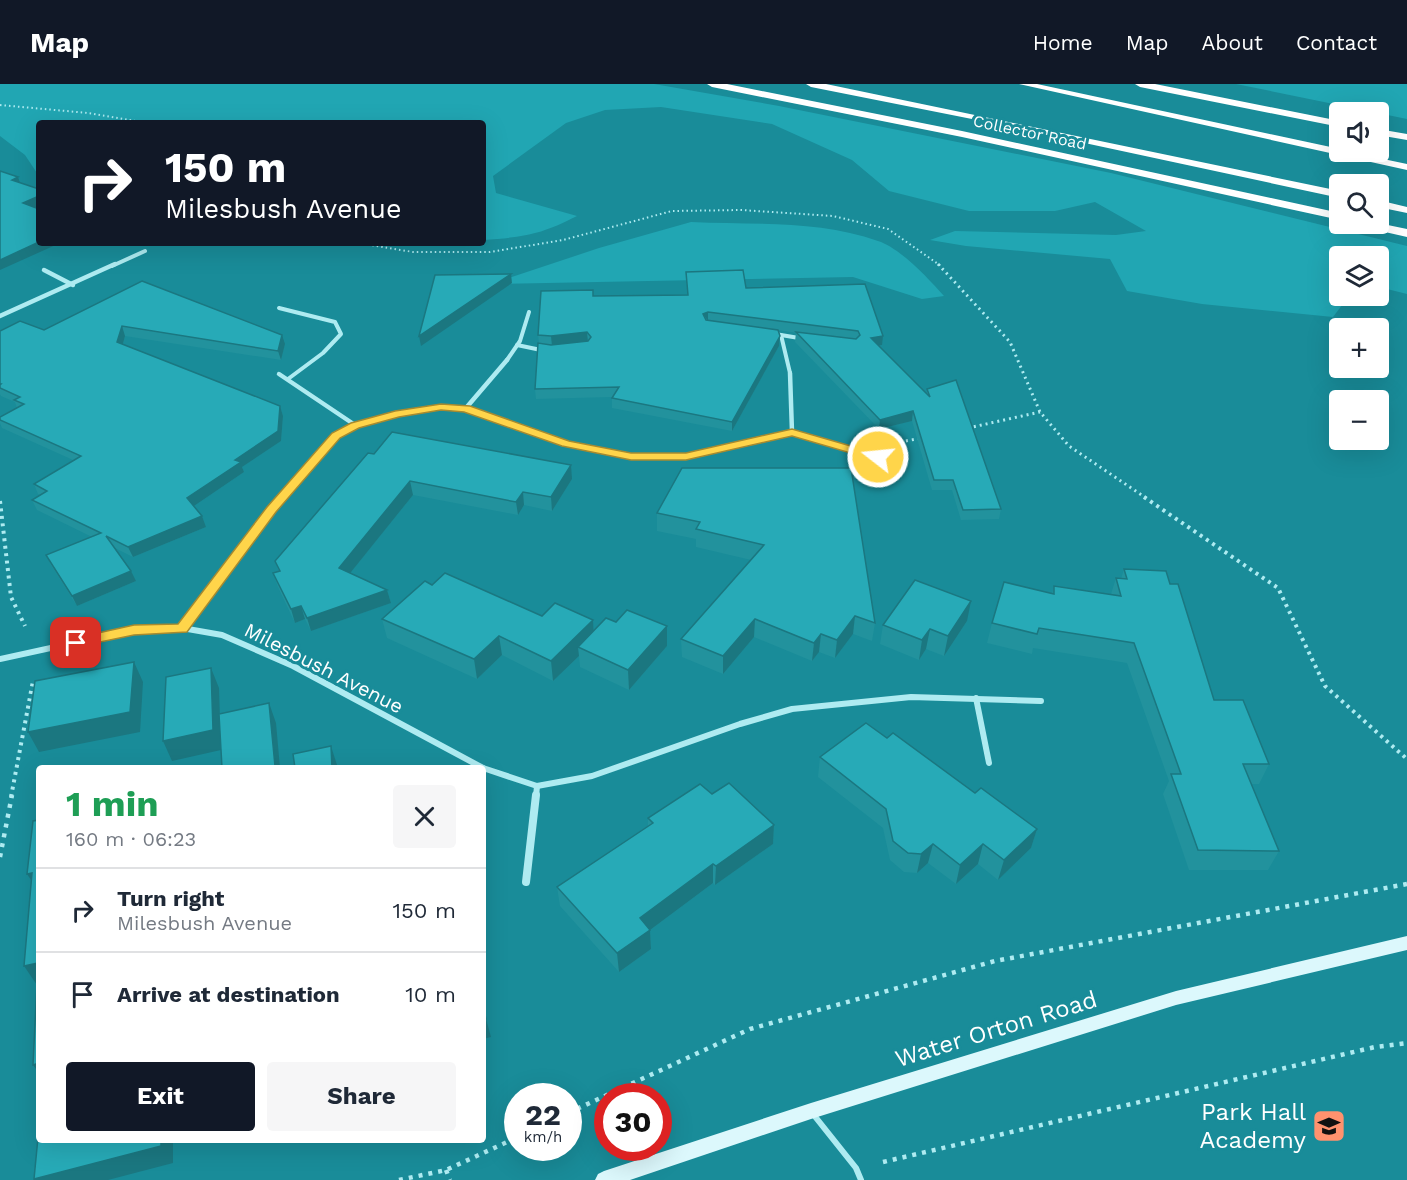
<!DOCTYPE html>
<meta charset="utf-8">
<style>
:root{--surface:#fff;--page:#f6f6f7;--text:#1f2937;--muted:#747a83;--line:#e0e1e3;--accent:#111827}
body{margin:0;font-family:"Work Sans",sans-serif;background:var(--page);color:var(--text);height:100vh;display:flex;flex-direction:column;font-size:22px;white-space:nowrap}
*{box-sizing:border-box;margin:0}
p{font-size:20px;color:var(--muted)}
.icon{flex:none;width:33px;height:33px;fill:none;stroke:currentColor;stroke-width:2;stroke-linecap:round;stroke-linejoin:round}
.map{position:relative;flex:1;overflow:hidden}
.panel{position:absolute;left:36px;top:681px;width:450px;height:378px;display:flex;flex-direction:column;background:var(--surface);border-radius:6px;box-shadow:0 6px 24px #0002}
.panel>*{flex:none}
.top-card{position:absolute;left:36px;top:36px;width:450px;height:126px;border-radius:6px;box-shadow:0 6px 24px #0002;background:#111827;color:#fff;overflow:hidden}
.buttons{position:absolute;left:1329px;top:18px;display:grid;gap:12px}
.buttons a{display:grid;place-items:center;width:60px;height:60px;border-radius:6px;background:var(--surface);box-shadow:0 6px 24px #0002;font-size:30px}
.speed{position:absolute;left:504px;top:999px;display:flex;gap:12px;font-size:30px;font-weight:700;text-align:center}
.speed>*{display:grid;place-content:center;width:78px;height:78px;border-radius:50%;background:var(--surface);box-shadow:0 6px 24px #0002;line-height:1}
.speed small{font-size:15px;font-weight:400}
.speed .limit{border:9px solid #d22;background:#fff;color:#111}
.pin{position:absolute;display:grid;place-items:center;width:51px;height:51px;color:#fff;margin:-26px;border-radius:12px;box-shadow:0 3px 9px #0006}
.me{position:absolute;width:66px;margin:-33px;rotate:286deg;stroke-linejoin:round;filter:drop-shadow(0 0 4px #0008)}
.turn{display:flex;align-items:center;gap:21px;height:126px;padding:0 30px;font-size:27px}
.turn .icon{width:78px;height:78px;stroke-width:2.5}
.turn b{display:block;font-size:42px;line-height:51px}
.round{display:grid;place-items:center;flex:none;width:63px;height:63px;border-radius:6px;background:var(--page)}
.summary{display:flex;align-items:center;justify-content:space-between;height:102px;padding:0 30px}
h1{font-size:36px;font-weight:700;line-height:45px;color:#1e9e55}
.primary-button{display:flex;gap:12px;margin-top:auto;padding:12px 30px}
.primary-button a{flex:1;height:69px;border-radius:6px;background:var(--accent);color:#fff;font-size:24px;font-weight:700;line-height:69px;text-align:center}
.primary-button a+a{background:var(--page);color:var(--text)}
ul{padding:0;list-style:none}
li{display:flex;align-items:center;gap:18px;height:84px;padding:0 30px;border-top:2px solid var(--line)}
li div{flex:1}
li b{display:block;font-size:22px}
li em{font-style:normal}
header{display:flex;align-items:center;gap:36px;box-sizing:border-box;height:84px;padding:0 30px;background:var(--accent);color:#fff}
header strong{font-size:28px}
nav{display:flex;gap:33px;margin-inline-start:auto;font-size:21px}
.map>svg:first-child{display:block}
</style>
<header>
<strong>Map</strong>
<nav><a>Home</a><a>Map</a><a>About</a><a>Contact</a></nav>
</header>
<div class="map">
<svg width="1407" height="1096" viewBox="0 0 1407 1096">
<rect width="100%" height="100%" fill="#198c99"/>
<g fill="#21a6b3">
<path d="M 0,0 L 654,0 L 779,22 L 1111,89 L 1407,162 L 1407,210 L 1379,203 L 1378,172 L 1340,172 L 1340,212 L 1349,212 L 1333,233 L 1202,220 L 1127,207 L 1110,175 L 966,162 L 930,156 L 955,147 L 1116,151 L 1146,147 L 1095,118 L 1055,127 L 969,127 L 889,107 L 852,76 L 772,40 L 661,23 L 605,26 L 566,39 L 493,92 L 496,109 L 577,132 C 540,151 524,153 483,156 L 483,39 L 39,39 L 39,92 L 25,71 L 0,52 Z"/>
<path d="M 1236,0 L 1407,0 L 1407,35 Z"/>
<path d="M 691,138 C 752,141 819,136 878,157 C 900,164 928,194 944,212 L 922,215 L 853,193 L 491,200 L 599,164 Z"/>
</g>
<g fill="none" stroke-linecap="round" stroke-linejoin="round">
<g stroke="#aeebf1" stroke-width="2" stroke-dasharray="1.5 3" stroke-linecap="butt">
<path d="M 0,21 L 88,29 L 147,39"/>
<path d="M 359,159 L 413,168 L 490,168 L 563,156 L 672,127 L 741,126 L 833,132 L 888,145 L 941,182"/>
</g>
<g stroke="#aeebf1" stroke-width="3" stroke-dasharray="2 4" stroke-linecap="butt">
<path d="M 938,180 L 1010,258 L 1040,328 L 1069,362 L 1146,414"/>
<path d="M 968,344 L 1040,328"/>
<path d="M 900,358 L 922,354"/>
</g>
<g stroke="#aeebf1" stroke-width="4" stroke-dasharray="3 4.5" stroke-linecap="butt">
<path d="M 1144,413 L 1278,504 L 1325,602 L 1407,675"/>
<path d="M 0,417 L 11,513 L 25,542"/>
<path d="M 11,713 L 33,597"/>
</g>
<g stroke="#aeebf1" stroke-width="4.5" stroke-dasharray="4 6" stroke-linecap="butt">
<path d="M 0,773 L 12,711"/>
<path d="M 568,1029 L 750,945 L 995,877 L 1407,800"/>
<path d="M 883,1078 L 1375,963 L 1407,959"/>
<path d="M 446,1086 L 450,1096"/>
<path d="M 399,1096 L 446,1086 L 518,1053"/>
</g>
<g stroke="#aeebf1" stroke-width="4">
<path d="M 279,224 L 335,238 L 341,250 L 323,269 L 288,295"/>
<path d="M 775,250 L 799,254"/>
<path d="M 781,251 L 790,289"/>
<path d="M 517,261 L 541,266"/>
<path d="M 507,276 L 520,257 L 529,228"/>
</g>
<path stroke="#aeebf1" stroke-width="6" d="M 813,1030 L 856,1084 L 861,1096"/>
<path stroke="#aeebf1" stroke-width="4" d="M 112,182 L 145,167"/>
<g stroke="#aeebf1" stroke-width="4.5">
<path d="M 44,186 L 73,201"/>
<path d="M 0,232 L 115,180"/>
<path d="M 279,290 L 355,341"/>
<path d="M 466,324 L 507,276"/>
<path d="M 792,348 L 878,373"/>
<path d="M 282,414 L 336,351 L 355,341 L 398,330 L 441,323 L 466,324 L 566,360 L 631,372 L 686,372 L 792,348 L 790,289"/>
</g>
<g stroke="#aeebf1" stroke-width="6">
<path d="M 182,544 L 283,413"/>
<path d="M 0,575 L 133,546 L 182,544 L 222,551 L 293,582 L 483,684"/>
<path d="M 976,614 L 989,679"/>
<path d="M 483,684 L 537,702 L 592,692 L 740,640 L 792,625 L 911,613 L 1041,617"/>
<path d="M 536,713 L 537,702"/>
</g>
<path stroke="#aeebf1" stroke-width="8" d="M 526,798 L 536,711"/>
<path fill="#dcf8fc" fill-rule="evenodd" d="M 1407,852 L 1407,866 L 1176,921 L 811,1035 L 630,1096 L 595,1096 L 598,1090 L 604,1087 L 811,1019 L 1176,907 Z"/>
<g fill="#fff" fill-rule="evenodd">
<path d="M 707,0 L 727,0 L 962,47 L 1340,129 L 1340,136 L 962,53 L 712,3 Z"/>
<path d="M 806,0 L 826,0 L 1340,107 L 1340,114 L 982,37 L 811,3 Z"/>
<path d="M 1019,0 L 1037,0 L 1340,65 L 1340,68 L 1350,68 L 1407,80 L 1407,86 Z"/>
<path d="M 1135,0 L 1155,0 L 1340,37 L 1340,43 L 1140,3 Z"/>
<path d="M 1378,45 L 1407,50 L 1407,56 L 1378,51 Z"/>
<path d="M 1378,116 L 1407,123 L 1407,129 L 1378,123 Z"/>
<path d="M 1378,139 L 1407,145 L 1407,153 L 1363,143 L 1361,140 Z"/>
</g>
</g>
<g fill="#22929d">
<path d="M 686,188 L 746,204 L 865,200 L 882,261 L 879,262 L 927,310 L 927,305 L 1001,425 L 999,435 L 961,436 L 952,406 L 932,406 L 912,337 L 879,345 L 795,258 L 796,248 L 797,249 L 778,246 L 780,252 L 779,262 L 732,347 L 612,324 L 612,313 L 536,315 L 535,305 L 539,259 L 538,251 L 594,212 L 687,211 Z"/>
<path d="M 142,197 L 285,260 L 281,276 L 125,252 L 123,260 L 280,322 L 283,332 L 281,357 L 242,383 L 244,388 L 194,422 L 202,432 L 206,443 L 133,473 L 115,464 L 136,497 L 77,522 L 51,481 L 46,471 L 92,453 L 37,426 L 32,416 L 40,411 L 38,410 L 34,400 L 73,376 L 2,344 L 0,339 L 0,333 L 17,324 L 15,318 L 1,312 L 0,310 L 0,247 L 44,246 Z"/>
<path d="M 368,369 L 572,395 L 552,427 L 524,421 L 518,431 L 413,411 L 350,489 L 387,506 L 391,519 L 311,547 L 305,535 L 295,539 L 278,503 L 273,489 L 279,488 L 275,477 Z"/>
<path d="M 682,384 L 875,539 L 872,557 L 853,550 L 835,574 L 819,568 L 812,577 L 754,553 L 723,590 L 682,573 L 681,555 L 751,476 L 696,463 L 696,455 L 657,447 L 657,429 Z"/>
<path d="M 1124,485 L 1170,500 L 1214,616 L 1269,680 L 1259,700 L 1251,700 L 1279,767 L 1268,786 L 1189,786 L 1163,710 L 1169,697 L 1127,579 L 1033,564 L 1032,570 L 987,559 L 992,539 L 1052,510 L 1054,502 L 1111,510 L 1116,494 L 1121,495 Z"/>
<path d="M 432,501 L 593,547 L 667,562 L 629,606 L 580,583 L 579,572 L 553,597 L 502,571 L 477,595 L 387,554 L 382,535 Z"/>
<path d="M 967,537 L 944,572 L 926,565 L 919,576 L 880,560 L 883,541 Z"/>
<path d="M 887,654 L 975,709 L 1037,745 L 1031,764 L 998,796 L 978,780 L 956,800 L 928,779 L 917,789 L 904,788 L 890,776 L 883,744 L 818,693 L 820,673 Z"/>
<path d="M 712,710 L 774,741 L 773,760 L 715,801 L 713,799 L 650,846 L 651,865 L 619,888 L 560,822 L 557,803 L 648,743 L 648,734 Z"/>
</g>
<g fill="#1b7780">
<path d="M 18,93 L 21,102 L 12,96 Z"/>
<path d="M 39,112 L 39,122 L 26,128 L 23,119 Z"/>
<path d="M 39,158 L 39,159 L 60,159 L 0,186 L 0,176 Z"/>
<path d="M 511,190 L 512,199 L 421,262 L 419,252 Z"/>
<path d="M 708,228 L 708,237 L 703,230 Z"/>
<path d="M 122,242 L 125,252 L 121,267 L 117,258 Z"/>
<path d="M 587,248 L 588,258 L 552,262 L 551,252 Z"/>
<path d="M 282,251 L 285,260 L 281,276 L 278,267 Z"/>
<path d="M 780,252 L 779,262 L 732,347 L 732,338 Z"/>
<path d="M 883,252 L 882,261 L 870,264 L 871,254 Z"/>
<path d="M 280,322 L 283,332 L 281,357 L 242,383 L 244,388 L 191,424 L 187,414 L 235,376 Z"/>
<path d="M 913,327 L 912,337 L 879,345 L 880,336 Z"/>
<path d="M 571,381 L 572,395 L 552,427 L 551,413 Z"/>
<path d="M 410,397 L 413,411 L 343,498 L 339,484 Z"/>
<path d="M 523,408 L 524,421 L 518,431 L 516,418 Z"/>
<path d="M 202,432 L 206,443 L 133,473 L 128,463 Z"/>
<path d="M 131,487 L 136,497 L 77,522 L 72,512 Z"/>
<path d="M 387,506 L 391,519 L 311,547 L 307,534 Z"/>
<path d="M 971,517 L 967,537 L 944,572 L 948,552 Z"/>
<path d="M 301,522 L 305,535 L 295,539 L 291,525 Z"/>
<path d="M 855,532 L 853,550 L 835,574 L 837,556 Z"/>
<path d="M 755,535 L 754,553 L 723,590 L 723,572 Z"/>
<path d="M 593,536 L 594,556 L 578,563 L 579,572 L 553,597 L 551,577 Z"/>
<path d="M 667,542 L 667,562 L 629,606 L 628,586 Z"/>
<path d="M 930,545 L 926,565 L 919,576 L 922,556 Z"/>
<path d="M 821,550 L 819,568 L 812,577 L 814,559 Z"/>
<path d="M 499,552 L 502,571 L 477,595 L 474,575 Z"/>
<path d="M 134,578 L 143,598 L 140,648 L 39,668 L 28,648 Z"/>
<path d="M 211,584 L 219,604 L 221,666 L 172,677 L 163,657 Z"/>
<path d="M 269,619 L 276,639 L 280,684 L 264,684 Z"/>
<path d="M 331,662 L 337,681 L 337,684 L 332,684 Z"/>
<path d="M 774,741 L 773,760 L 715,801 L 716,782 Z"/>
<path d="M 1037,745 L 1031,764 L 998,796 L 1004,776 Z"/>
<path d="M 933,760 L 928,779 L 917,789 L 921,770 Z"/>
<path d="M 983,760 L 978,780 L 956,800 L 960,781 Z"/>
<path d="M 713,780 L 713,799 L 650,846 L 651,865 L 619,888 L 617,869 L 640,834 Z"/>
<path d="M 32,789 L 39,808 L 27,790 Z"/>
<path d="M 38,879 L 37,901 L 24,882 Z"/>
<path d="M 486,935 L 491,953 L 483,955 L 483,936 Z"/>
<path d="M 39,979 L 39,989 L 33,981 Z"/>
<path d="M 161,1056 L 173,1056 L 173,1079 L 108,1096 L 34,1096 L 34,1095 Z"/>
</g>
<g fill="#27aab7" stroke="#1b7780" stroke-width="1.5">
<path d="M 0,87 L 18,93 L 12,96 L 39,105 L 39,112 L 23,119 L 39,125 L 39,158 L 0,176 Z"/>
<path d="M 743,186 L 746,204 L 865,200 L 883,252 L 871,254 L 930,313 L 927,305 L 956,296 L 1001,425 L 963,426 L 953,396 L 934,396 L 913,327 L 880,336 L 796,248 L 856,255 L 860,251 L 858,247 L 708,228 L 703,230 L 706,236 L 778,246 L 780,252 L 732,338 L 612,314 L 619,303 L 535,305 L 538,259 L 551,261 L 588,257 L 591,253 L 587,248 L 551,252 L 538,251 L 541,207 L 593,206 L 593,212 L 688,211 L 686,188 Z"/>
<path d="M 511,190 L 419,252 L 435,191 Z"/>
<path d="M 142,197 L 282,251 L 278,267 L 122,242 L 117,258 L 280,322 L 278,347 L 235,376 L 241,378 L 187,414 L 202,432 L 128,463 L 106,452 L 131,487 L 72,512 L 46,471 L 101,449 L 32,416 L 47,407 L 34,400 L 81,372 L 0,336 L 0,333 L 24,320 L 14,316 L 20,313 L 0,304 L 0,301 L 1,300 L 0,300 L 0,247 L 20,237 L 44,246 Z"/>
<path d="M 392,348 L 571,381 L 551,413 L 523,408 L 516,418 L 410,397 L 339,484 L 387,506 L 307,534 L 301,522 L 291,525 L 273,489 L 280,487 L 275,477 L 368,369 L 374,370 Z"/>
<path d="M 682,384 L 851,384 L 875,539 L 855,532 L 837,556 L 821,550 L 814,559 L 755,535 L 723,572 L 681,555 L 764,461 L 696,445 L 700,438 L 657,429 Z"/>
<path d="M 1124,485 L 1166,487 L 1170,500 L 1178,500 L 1214,616 L 1243,616 L 1269,680 L 1243,680 L 1279,767 L 1198,766 L 1171,690 L 1181,690 L 1134,559 L 1039,544 L 1037,550 L 992,539 L 1004,498 L 1054,510 L 1054,502 L 1121,512 L 1116,494 L 1127,495 Z"/>
<path d="M 445,489 L 542,532 L 555,519 L 593,536 L 551,577 L 499,552 L 474,575 L 382,535 L 425,497 L 432,501 Z"/>
<path d="M 915,496 L 971,517 L 948,552 L 930,545 L 922,556 L 883,541 Z"/>
<path d="M 627,526 L 667,542 L 628,586 L 578,563 L 606,534 L 616,538 Z"/>
<path d="M 134,578 L 130,628 L 28,648 L 35,597 Z"/>
<path d="M 211,584 L 213,646 L 163,657 L 166,593 Z"/>
<path d="M 269,619 L 275,682 L 264,684 L 222,684 L 219,630 Z"/>
<path d="M 866,639 L 887,654 L 893,649 L 975,709 L 981,704 L 1037,745 L 1004,776 L 983,760 L 960,781 L 933,760 L 921,770 L 908,769 L 893,757 L 886,725 L 820,673 Z"/>
<path d="M 331,662 L 332,684 L 295,684 L 293,670 Z"/>
<path d="M 729,699 L 774,741 L 716,782 L 713,780 L 640,834 L 650,846 L 617,869 L 557,803 L 653,739 L 648,734 L 700,700 L 712,710 Z"/>
<path d="M 39,736 L 39,979 L 33,981 L 38,879 L 24,882 L 32,789 L 27,790 L 33,737 Z"/>
<path d="M 483,923 L 486,935 L 483,936 Z"/>
<path d="M 39,1043 L 39,1056 L 161,1056 L 161,1062 L 34,1095 Z"/>
</g>
<path fill="#ffd54a" stroke="#a68a30" stroke-width="1.5" d="M 441,320 L 470,322 L 569,357 L 631,369 L 686,369 L 792,345 L 882,371 L 884,373 L 878,377 L 792,352 L 686,376 L 631,376 L 562,362 L 464,328 L 441,326 L 399,333 L 359,344 L 340,354 L 276,428 L 187,548 L 134,551 L 76,563 L 71,562 L 69,559 L 71,555 L 134,541 L 178,540 L 267,423 L 332,349 L 351,339 L 395,327 Z"/>
<defs>
<g id="school-square" transform="scale(1.725)"><rect x="-9" y="-9" width="18" height="18" rx="4" fill="#ff926e" stroke="#198c99"/><path d="M0-5L7-2L0 1L-7-2ZM-4 1L0 2.5L4 1V4Q0 6-4 4Z" fill="#111"/></g>
</defs>
<g fill-rule="evenodd">
<use href="#school-square" x="1329" y="1042"/>
</g>
<g text-anchor="middle" stroke-width="6" stroke-linejoin="round" paint-order="stroke">
<g font-size="16" fill="#fff" stroke="#198c99">
<text transform="translate(1030 48) rotate(12)" y="6">Collector Road</text>
</g>
<g font-size="20" fill="#fff" stroke="#198c99">
<text transform="translate(324 584) rotate(27)" y="7">Milesbush Avenue</text>
</g>
<g font-size="24" fill="#fff" stroke="#198c99">
<text transform="translate(996 945) rotate(-17)" y="8">Water Orton Road</text>
</g>
<g font-size="24" fill="#fff" stroke="#198c99" text-anchor="end">
<text x="1306" y="1036">Park Hall<tspan x="1306" dy="28">Academy</tspan></text>
</g>
</g>
</svg>
<div class="buttons">
<a><svg class="icon" aria-label="sound" viewBox="0 0 24 24"><path d="M4 9h4l5-4v14l-5-4H4zM17 9q2 3 0 6"/></svg></a>
<a><svg class="icon" aria-label="search" viewBox="0 0 24 24"><circle cx="10" cy="10" r="6"/><path d="M15 15l6 6"/></svg></a>
<a><svg class="icon" aria-label="layers" viewBox="0 0 24 24"><path d="M12 4l9 5-9 5-9-5zM3 14l9 5 9-5"/></svg></a>
<a>+</a>
<a>−</a>
</div>
<div class="speed"><div>22<small>km/h</small></div><div class="limit">30</div></div>
<div class="pin" style="left:76px;top:559px;background:#d93025"><svg class="icon" aria-label="arrive" viewBox="0 0 24 24"><path d="M6 21V4h12l-3 4 3 4H6"/></svg></div>
<svg class="me" style="left:878px;top:373px" viewBox="-20 -20 40 40"><circle r="17" fill="#ffd54a" stroke="#fff" stroke-width="3"/><path d="M0-11L8 9 0 5-8 9z" fill="#fff"/></svg>
<div class="top-card">
<div class="turn"><svg class="icon" aria-label="right" viewBox="0 0 24 24"><path d="M7 20v-9h11M14 6l5 5-5 5"/></svg><div><b>150 m</b>Milesbush Avenue</div></div>
</div>
<section class="panel">
<div class="summary"><div><h1>1 min</h1><p>160 m · 06:23</p></div><a class="round"><svg class="icon" aria-label="close" viewBox="0 0 24 24"><path d="M6 6l12 12M18 6L6 18"/></svg></a></div>
<ul>
<li><svg class="icon" aria-label="right" viewBox="0 0 24 24"><path d="M7 20v-9h11M14 6l5 5-5 5"/></svg><div><b>Turn right</b><p>Milesbush Avenue</p></div><em>150 m</em></li>
<li><svg class="icon" aria-label="arrive" viewBox="0 0 24 24"><path d="M6 21V4h12l-3 4 3 4H6"/></svg><div><b>Arrive at destination</b></div><em>10 m</em></li>
</ul>
<div class="primary-button"><a>Exit</a><a>Share</a></div>
</section>
</div>
